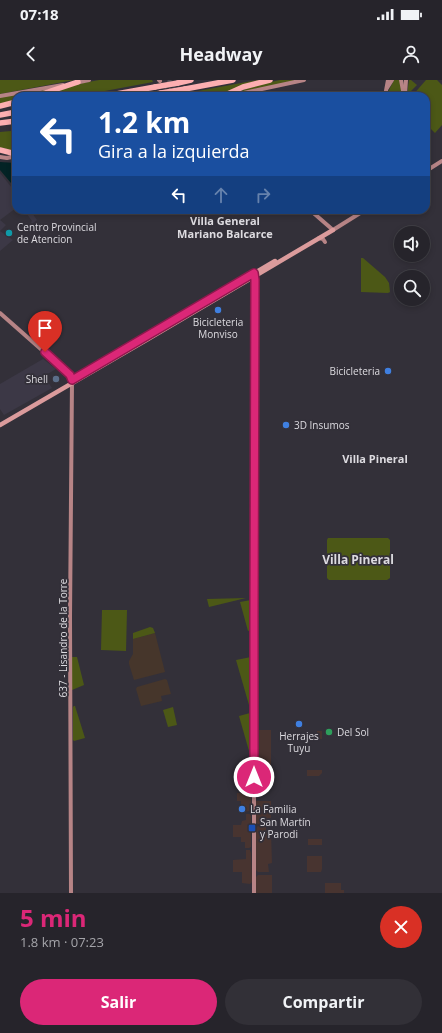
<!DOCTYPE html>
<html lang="es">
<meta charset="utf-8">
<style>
:root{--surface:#26242b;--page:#323037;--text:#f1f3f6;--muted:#a4a4a9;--line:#424147;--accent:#db2777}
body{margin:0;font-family:"Open Sans",sans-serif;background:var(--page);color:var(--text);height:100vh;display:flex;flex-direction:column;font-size:15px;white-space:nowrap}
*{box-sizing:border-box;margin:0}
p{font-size:13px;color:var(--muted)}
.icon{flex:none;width:22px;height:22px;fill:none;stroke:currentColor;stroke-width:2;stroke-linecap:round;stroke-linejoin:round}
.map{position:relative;height:813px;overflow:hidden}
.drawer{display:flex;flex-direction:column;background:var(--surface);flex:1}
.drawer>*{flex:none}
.top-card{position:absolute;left:12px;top:12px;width:418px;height:122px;border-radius:12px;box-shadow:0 2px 6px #0003,0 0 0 1px var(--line);background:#1a4fa0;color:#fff;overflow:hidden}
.buttons{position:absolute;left:394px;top:146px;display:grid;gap:8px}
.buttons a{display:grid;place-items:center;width:36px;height:36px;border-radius:50%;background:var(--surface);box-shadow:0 2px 6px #0003,0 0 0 1px var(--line);font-size:20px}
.pin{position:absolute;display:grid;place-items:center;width:34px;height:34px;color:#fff;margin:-41px -17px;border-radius:50% 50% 50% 0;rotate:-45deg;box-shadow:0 0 4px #0007}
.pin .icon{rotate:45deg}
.me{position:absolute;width:44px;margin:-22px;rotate:0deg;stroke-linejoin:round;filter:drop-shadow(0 0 3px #0008)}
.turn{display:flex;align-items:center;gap:14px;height:84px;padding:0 20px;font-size:18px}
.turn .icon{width:52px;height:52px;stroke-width:2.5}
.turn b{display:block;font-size:28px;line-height:34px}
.lanes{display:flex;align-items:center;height:38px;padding:0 20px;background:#0003;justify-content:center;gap:20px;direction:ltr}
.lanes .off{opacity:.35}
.round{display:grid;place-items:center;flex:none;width:42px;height:42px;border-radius:21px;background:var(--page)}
.headline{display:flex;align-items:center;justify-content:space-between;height:68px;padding:0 20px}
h1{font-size:24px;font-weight:700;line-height:30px;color:var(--accent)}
.cta{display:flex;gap:8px;margin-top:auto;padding:8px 20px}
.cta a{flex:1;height:46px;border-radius:24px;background:var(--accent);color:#fff;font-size:16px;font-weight:700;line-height:46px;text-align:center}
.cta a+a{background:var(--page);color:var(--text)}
.status{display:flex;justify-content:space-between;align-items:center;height:28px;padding:0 20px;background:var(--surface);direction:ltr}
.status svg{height:11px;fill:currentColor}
header{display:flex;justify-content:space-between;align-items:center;height:52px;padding:0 20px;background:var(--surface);font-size:18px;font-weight:700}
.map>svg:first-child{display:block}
</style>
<div class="status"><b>07:18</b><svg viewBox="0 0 49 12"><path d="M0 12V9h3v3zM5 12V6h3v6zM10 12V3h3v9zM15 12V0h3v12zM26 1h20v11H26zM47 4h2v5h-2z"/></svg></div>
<header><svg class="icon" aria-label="back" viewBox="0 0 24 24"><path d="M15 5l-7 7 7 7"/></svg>Headway<svg class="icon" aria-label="person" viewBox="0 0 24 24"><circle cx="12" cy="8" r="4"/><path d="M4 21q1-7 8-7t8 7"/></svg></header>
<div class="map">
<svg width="442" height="813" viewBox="0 0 442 813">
<rect width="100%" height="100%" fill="#333039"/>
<g fill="#483430">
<path d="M 259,650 L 271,650 L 271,696 L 257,696 L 256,693 L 256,653 Z"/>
<path d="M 317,651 L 322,651 L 322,659 L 308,659 L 308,655 L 317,655 Z"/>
<path d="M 307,690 L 322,690 L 322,693 L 319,696 L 307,696 Z"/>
<path d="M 237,713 L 251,713 L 251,729 L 250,731 L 241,732 L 241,721 L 237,721 Z"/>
<path d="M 256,721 L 271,721 L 271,738 L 267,739 L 267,744 L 258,744 L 256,743 Z"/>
<path d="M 246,734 L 250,734 L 251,736 L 251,767 L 249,768 L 245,768 L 245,762 L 241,762 L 241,757 L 233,757 L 233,745 L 241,745 L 242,741 L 246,740 Z"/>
<path d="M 258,746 L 266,746 L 266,752 L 271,752 L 272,783 L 268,784 L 269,792 L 258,792 L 256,790 L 256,748 Z"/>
<rect x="308" y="759" width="14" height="6"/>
<path d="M 246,770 L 250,770 L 251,773 L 252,802 L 250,804 L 242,803 L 242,792 L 233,792 L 233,780 L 246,779 Z"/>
<path d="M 307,776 L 322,776 L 322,789 L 321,792 L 307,792 Z"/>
<path d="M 258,795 L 272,795 L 272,813 L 256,813 L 256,797 Z"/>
<path d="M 325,803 L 341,803 L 341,810 L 344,810 L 344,813 L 325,813 Z"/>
</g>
<g fill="#3c3846">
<path d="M 0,93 L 16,113 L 16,128 L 0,140 Z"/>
<path d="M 24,130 L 30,130 L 37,140 L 32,144 L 31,142 L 32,141 Z"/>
<path d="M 0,140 L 6,145 L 0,151 L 13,160 L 0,171 Z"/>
<path d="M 43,279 L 56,289 L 44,296 L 52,308 L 4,335 L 0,329 L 0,304 Z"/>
</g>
<g fill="#46362b">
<path d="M 155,553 L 165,592 L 134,600 L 129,584 L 129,581 L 133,574 L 133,559 Z"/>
<path d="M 165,599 L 167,600 L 171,614 L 161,616 L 162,621 L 141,626 L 136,609 L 137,607 Z"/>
</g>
<g fill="#4c5816">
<path d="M 0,0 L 74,0 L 0,14 Z"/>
<path d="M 99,0 L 152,0 L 153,2 L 78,16 L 39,16 L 78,4 Z"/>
<path d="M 258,0 L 263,0 L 251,2 L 218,16 L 190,16 L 187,13 Z"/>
<path d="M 280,0 L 298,0 L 233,14 L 257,5 Z"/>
<path d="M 394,0 L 401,0 L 403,16 L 387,16 L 388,12 Z"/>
<path d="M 409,0 L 411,0 L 417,5 L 407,15 Z"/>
<path d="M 426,0 L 437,0 L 442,5 L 442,45 L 435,53 L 426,44 L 426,16 L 412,16 Z"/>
<path d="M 54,8 L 28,16 L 16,16 L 16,20 L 0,24 L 0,17 Z"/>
<path d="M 11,51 C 17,56 16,66 16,73 L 7,70 L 5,68 L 0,68 L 0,52 Z"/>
<path d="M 361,178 L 363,178 L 385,197 L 389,203 L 390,212 L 388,213 L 361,212 Z"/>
<path d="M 328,458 L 388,458 L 390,460 L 390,498 L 387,500 L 329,500 L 327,498 L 327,460 Z"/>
<path d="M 246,518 L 209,527 L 207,519 Z"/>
<path d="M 251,520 L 251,550 L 248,551 L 240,522 Z"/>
<path d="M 102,530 L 127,530 L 126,571 L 101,570 Z"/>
<path d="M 150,547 L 153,548 L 155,553 L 133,559 L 133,553 Z"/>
<path d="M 72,577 L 77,577 L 84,605 L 72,610 Z"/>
<path d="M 251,577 L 251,625 L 249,625 L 236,580 Z"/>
<path d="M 74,626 L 75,626 L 85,658 L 74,661 L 73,660 L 73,627 Z"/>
<path d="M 173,627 L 177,645 L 168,647 L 163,630 Z"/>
<path d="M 250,633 L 251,671 L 249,671 L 239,636 Z"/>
<path d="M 251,683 L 251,695 L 241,695 L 238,685 Z"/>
</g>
<path fill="#032325" d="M 0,82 L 16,83 L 16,109 L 0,90 Z"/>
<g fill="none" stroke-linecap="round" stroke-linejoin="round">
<g stroke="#4c4a52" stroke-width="4" stroke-dasharray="4 2" stroke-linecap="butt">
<path d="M 168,0 L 184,14"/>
<path d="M 164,5 L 176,16"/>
</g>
<g stroke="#b78486" stroke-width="4">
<path d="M 159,0 L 160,1"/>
<path d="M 401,0 L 404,16"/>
<path d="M 75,3 L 89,0"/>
<path d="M 387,8 L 392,0"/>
<path d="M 184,14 L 186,16"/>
<path d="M 405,14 L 406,0"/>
<path d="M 0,16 L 63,5"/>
<path d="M 230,16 L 304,0"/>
<path d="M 385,16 L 388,0"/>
<path d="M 0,77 L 7,78 L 16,76"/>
<path d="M 426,91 L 442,81"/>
<path d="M 310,130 L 333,150 L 365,130"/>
<path d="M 319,158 L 323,159 L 325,162"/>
<path d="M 254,194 L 255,200 L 254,537 L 254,813"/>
<path d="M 0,233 L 68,293 L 71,296 L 72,300 L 70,537 L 71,813"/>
</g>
<g stroke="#db9b9c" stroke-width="4.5">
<path d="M 81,294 L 275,181"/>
<path d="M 0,345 L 148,259 L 333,150"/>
</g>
<g stroke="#fcafb1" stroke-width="5.5">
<path d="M 178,3 L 191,0"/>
<path d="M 185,9 L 233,0"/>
<path d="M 36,16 L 78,2"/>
<path d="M 105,16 L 155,7"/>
<path d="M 147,16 L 161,13"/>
<path d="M 223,16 L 243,7 L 270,0"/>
<path d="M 0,26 L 16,22"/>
<path d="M 0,35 L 16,32"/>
<path d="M 0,43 L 16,41"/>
<path d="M 0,70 L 16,74"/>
</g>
<g stroke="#fcafb1" stroke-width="5.5">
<path d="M 155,7 L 178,3"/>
<path d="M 161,13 L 185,9"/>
</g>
</g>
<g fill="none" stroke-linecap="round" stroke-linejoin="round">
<g stroke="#8e194d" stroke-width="10">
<path id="route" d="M 45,272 L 70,295 L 72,300 L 254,193 L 255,200 L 254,537 L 254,697"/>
</g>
<use href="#route" stroke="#db2777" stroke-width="7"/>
</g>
<circle fill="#0f9aa8" stroke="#333039" stroke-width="1.5" cx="9" cy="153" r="4"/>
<g fill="#3f7fe0" stroke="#333039" stroke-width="1.5">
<circle cx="218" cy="230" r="4"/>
<circle cx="388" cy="291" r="4"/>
<circle cx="286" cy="345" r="4"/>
<circle cx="299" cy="644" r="4"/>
<circle cx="242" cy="729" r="4"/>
</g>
<circle fill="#5c6f8a" stroke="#333039" stroke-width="1.5" cx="56" cy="299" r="4"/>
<circle fill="#2e9e5b" stroke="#333039" stroke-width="1.5" cx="329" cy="652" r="4"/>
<rect fill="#1a4fb4" stroke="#333039" stroke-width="1.5" x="248" y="744" width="8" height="8" rx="2"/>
<g text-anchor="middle" stroke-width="3.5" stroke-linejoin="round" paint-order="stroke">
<g font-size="10" fill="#dddbe0" stroke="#333039" text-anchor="start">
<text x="17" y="151">Centro Provincial<tspan x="17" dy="12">de Atencion</tspan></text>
<text x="218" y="246" text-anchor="middle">Bicicleteria<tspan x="218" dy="12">Monviso</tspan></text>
<text x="380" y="295" text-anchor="end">Bicicleteria</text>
<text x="48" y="303" text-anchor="end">Shell</text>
<text x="294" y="349">3D Insumos</text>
<text x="337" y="656">Del Sol</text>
<text x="299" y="660" text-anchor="middle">Herrajes<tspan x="299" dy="12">Tuyu</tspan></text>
<text x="250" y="733">La Familia</text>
<text x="260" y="746">San Martín<tspan x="260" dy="12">y Parodi</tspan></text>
</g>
<g font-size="10" fill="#dddbe0" stroke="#333039">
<text transform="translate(63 558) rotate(-90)" y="4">637 - Lisandro de la Torre</text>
</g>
<g font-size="11" font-weight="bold" fill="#dddbe0" stroke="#333039">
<text x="225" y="145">Villa General<tspan x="225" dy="13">Mariano Balcarce</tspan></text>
<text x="375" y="383">Villa Pineral</text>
</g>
<g font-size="12" font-weight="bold" fill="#dddbe0" stroke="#333039">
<text x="358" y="484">Villa Pineral</text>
</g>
</g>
</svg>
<div class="buttons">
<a><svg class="icon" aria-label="sound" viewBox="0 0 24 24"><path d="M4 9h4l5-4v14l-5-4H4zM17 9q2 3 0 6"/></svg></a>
<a><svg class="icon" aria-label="search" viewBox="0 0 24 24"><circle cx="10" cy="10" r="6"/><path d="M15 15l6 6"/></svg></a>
</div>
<div class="pin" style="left:45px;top:272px;background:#d93025"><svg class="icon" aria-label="arrive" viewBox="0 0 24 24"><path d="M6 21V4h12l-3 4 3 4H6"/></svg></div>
<svg class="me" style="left:254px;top:697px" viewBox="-20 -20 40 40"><circle r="17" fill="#db2777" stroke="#fff" stroke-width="3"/><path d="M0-11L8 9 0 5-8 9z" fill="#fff"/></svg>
<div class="top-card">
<div class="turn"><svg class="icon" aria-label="left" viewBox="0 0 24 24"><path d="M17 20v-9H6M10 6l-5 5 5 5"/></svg><div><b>1.2 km</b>Gira a la izquierda</div></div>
<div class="lanes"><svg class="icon" aria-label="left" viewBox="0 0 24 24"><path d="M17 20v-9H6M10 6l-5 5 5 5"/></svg><svg class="icon off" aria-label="ahead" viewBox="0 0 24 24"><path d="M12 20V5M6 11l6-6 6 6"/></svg><svg class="icon off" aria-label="right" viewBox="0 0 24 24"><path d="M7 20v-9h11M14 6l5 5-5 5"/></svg></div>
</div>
</div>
<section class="drawer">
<div class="headline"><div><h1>5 min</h1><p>1.8 km · 07:23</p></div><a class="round" style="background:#d93025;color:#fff"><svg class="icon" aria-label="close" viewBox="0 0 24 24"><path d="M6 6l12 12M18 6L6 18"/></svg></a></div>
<div class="cta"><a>Salir</a><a>Compartir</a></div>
</section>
